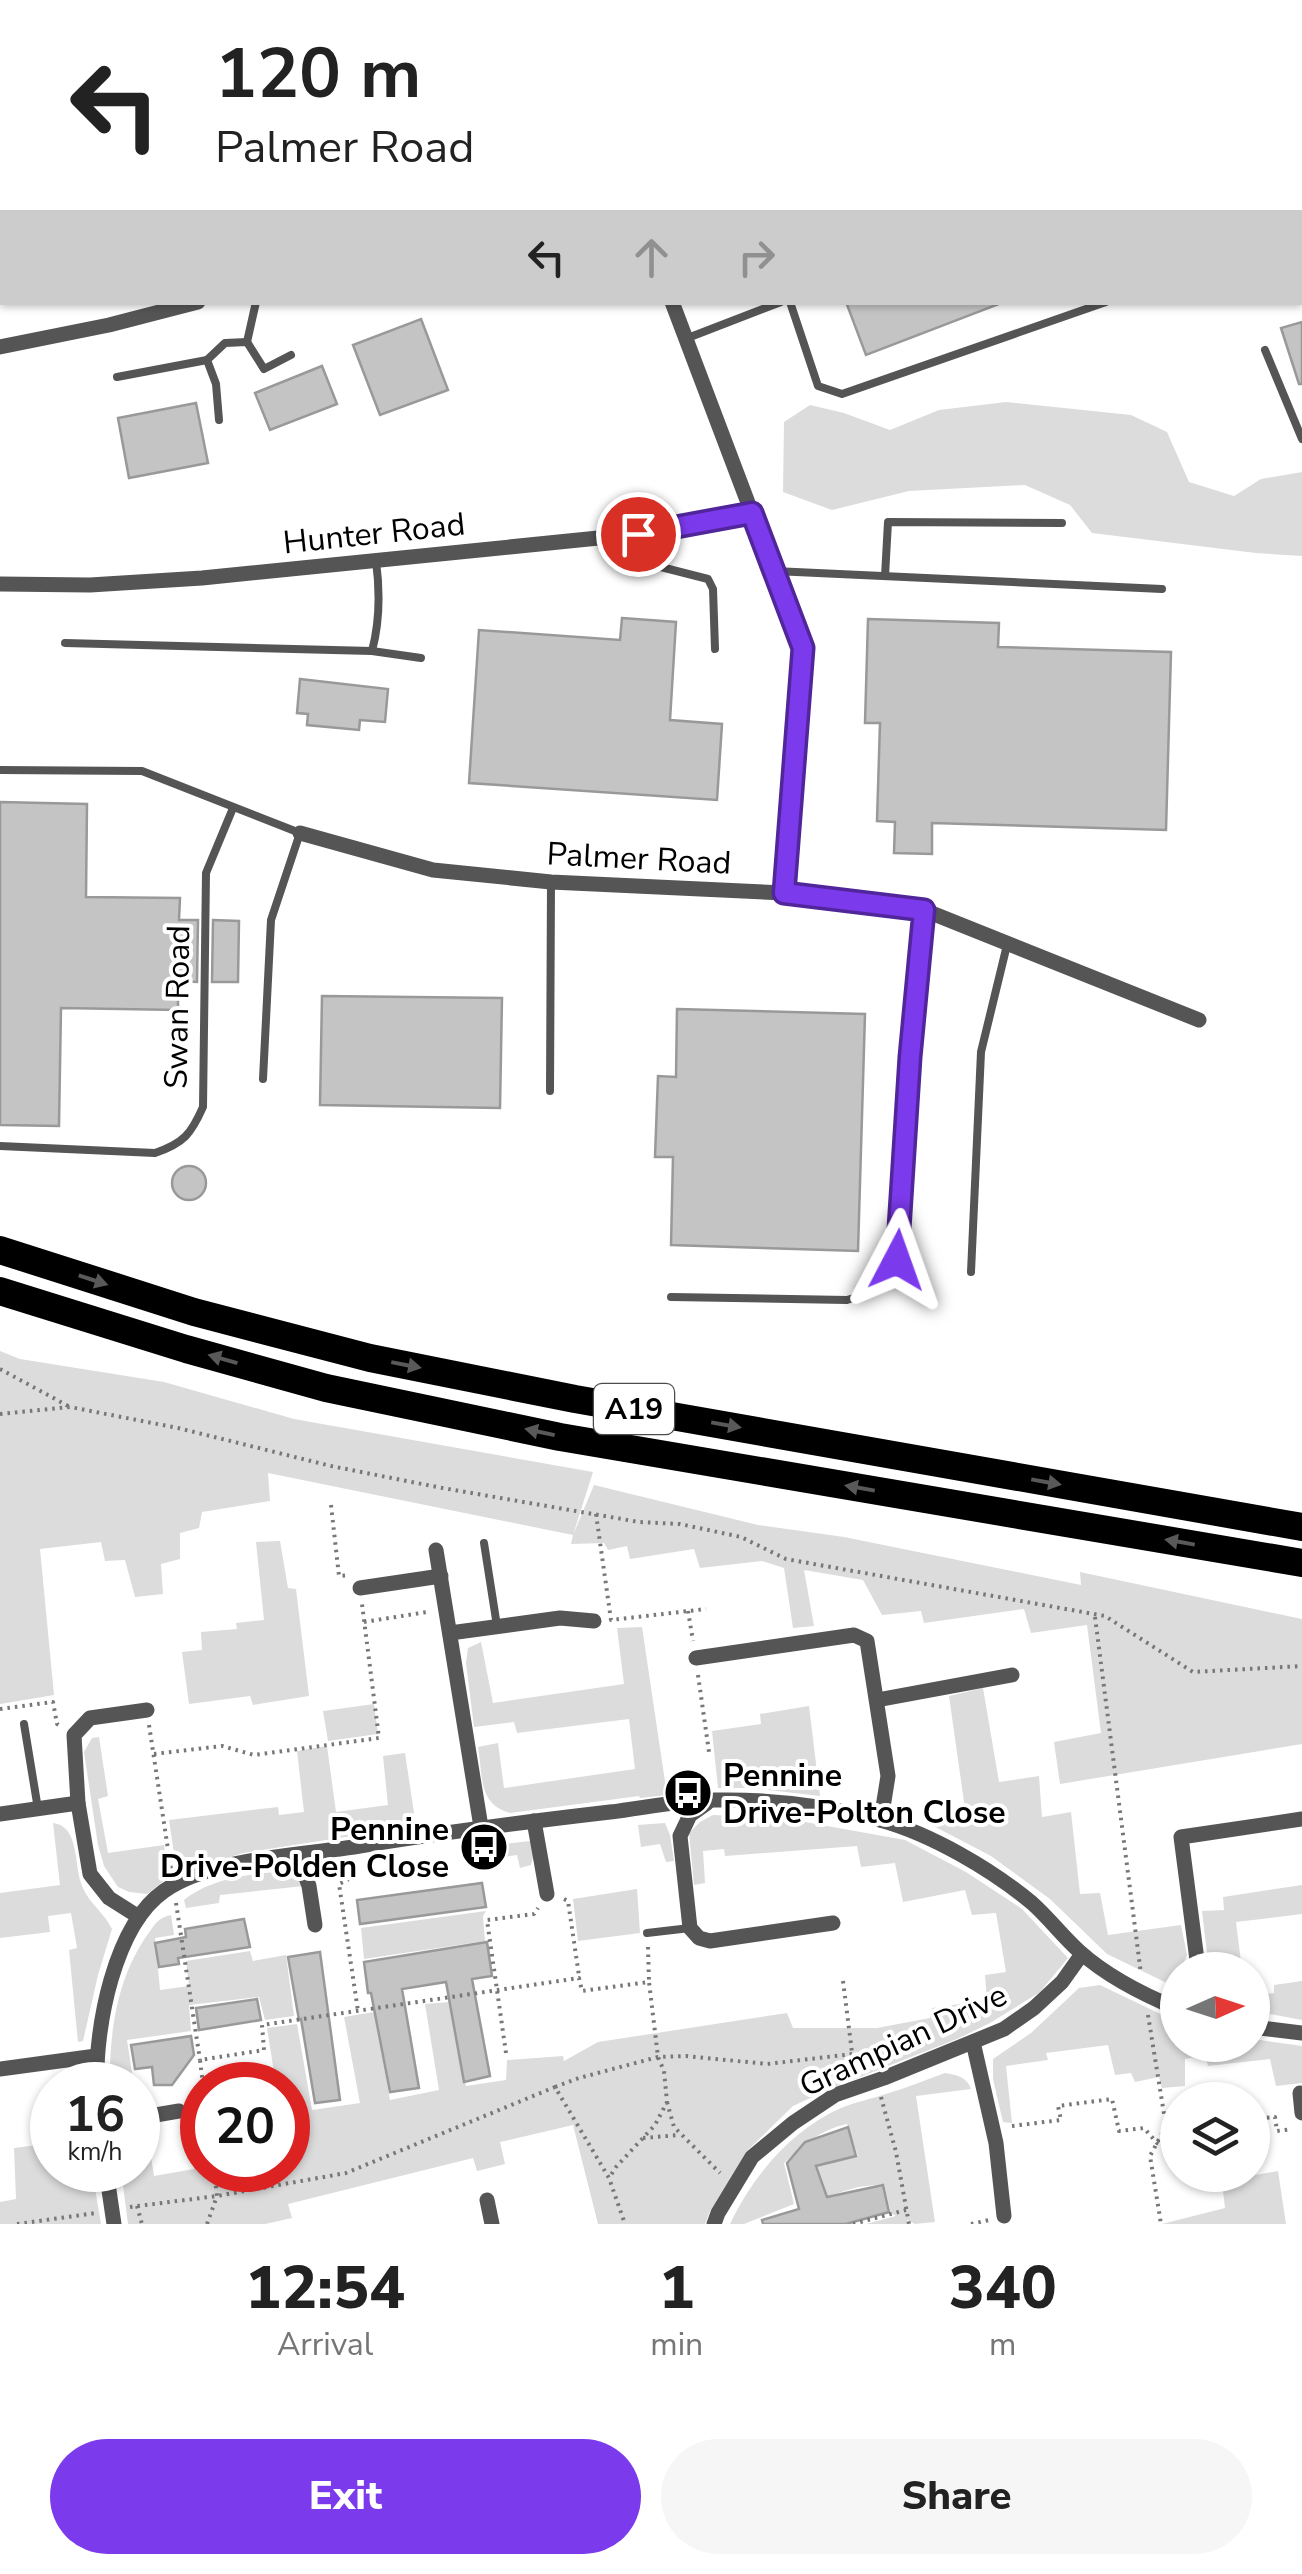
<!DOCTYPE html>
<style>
:root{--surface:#fff;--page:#f6f6f6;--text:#222;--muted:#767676;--accent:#7c3aed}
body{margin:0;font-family:"Nunito Sans",sans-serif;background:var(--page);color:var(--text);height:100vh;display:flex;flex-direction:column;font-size:38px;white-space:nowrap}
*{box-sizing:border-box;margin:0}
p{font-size:32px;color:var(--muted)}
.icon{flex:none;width:55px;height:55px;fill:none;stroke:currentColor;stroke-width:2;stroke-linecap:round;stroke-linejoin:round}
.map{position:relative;height:2224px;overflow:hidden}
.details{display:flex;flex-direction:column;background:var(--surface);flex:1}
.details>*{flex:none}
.banner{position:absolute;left:0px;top:0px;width:1302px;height:305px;box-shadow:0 2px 8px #0004;background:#fff;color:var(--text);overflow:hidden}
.needle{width:65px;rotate:87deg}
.controls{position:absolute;left:1160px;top:1952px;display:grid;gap:20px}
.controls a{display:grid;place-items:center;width:110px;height:110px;border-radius:50%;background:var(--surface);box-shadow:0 2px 8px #0004;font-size:50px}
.speed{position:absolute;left:30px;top:2062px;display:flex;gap:20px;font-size:50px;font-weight:700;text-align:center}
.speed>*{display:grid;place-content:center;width:130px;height:130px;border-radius:50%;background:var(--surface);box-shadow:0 2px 8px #0004;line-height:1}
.speed small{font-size:25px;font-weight:400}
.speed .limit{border:15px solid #d22;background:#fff;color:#111}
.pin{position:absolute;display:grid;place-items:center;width:85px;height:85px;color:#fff;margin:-42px;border:5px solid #fff;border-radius:50%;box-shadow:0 2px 10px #0007}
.me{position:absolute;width:110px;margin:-55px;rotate:4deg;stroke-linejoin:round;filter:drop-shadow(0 0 8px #0008)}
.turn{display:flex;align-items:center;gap:35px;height:210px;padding:0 50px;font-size:45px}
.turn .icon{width:130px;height:130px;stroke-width:2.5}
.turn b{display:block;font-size:70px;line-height:85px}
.lanes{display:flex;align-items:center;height:95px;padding:0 50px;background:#0003;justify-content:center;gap:50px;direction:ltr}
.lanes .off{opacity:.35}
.eta{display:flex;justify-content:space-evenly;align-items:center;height:170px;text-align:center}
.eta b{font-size:60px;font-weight:800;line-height:70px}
.primary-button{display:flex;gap:20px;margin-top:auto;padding:20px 50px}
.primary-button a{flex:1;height:115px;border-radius:60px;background:var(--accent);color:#fff;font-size:40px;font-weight:800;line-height:115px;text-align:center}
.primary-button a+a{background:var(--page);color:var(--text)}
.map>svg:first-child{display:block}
</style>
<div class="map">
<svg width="1302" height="2224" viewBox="0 0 1302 2224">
<rect width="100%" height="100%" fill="#fff"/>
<g fill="#dcdcdc">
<path d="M 1006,402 L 1131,415 L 1167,432 L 1189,482 L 1234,496 L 1261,479 L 1302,472 L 1302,556 L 1256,553 L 1092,533 L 1070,505 L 1025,485 L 909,491 L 832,510 L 783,492 L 784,422 L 810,405 L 844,413 L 890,430 L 939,410 Z"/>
<path d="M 0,1351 L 20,1359 L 164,1382 L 294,1419 L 593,1472 L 573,1535 L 594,1485 L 758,1525 L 844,1537 L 1081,1585 L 1080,1572 L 1302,1619 L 1302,1744 L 1060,1784 L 1054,1742 L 1101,1733 L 1087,1625 L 1031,1633 L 1024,1609 L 924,1623 L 921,1611 L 882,1615 L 863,1580 L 804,1570 L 814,1626 L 793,1628 L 784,1568 L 762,1561 L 700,1568 L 694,1549 L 630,1559 L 627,1546 L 608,1550 L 604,1543 L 571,1544 L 573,1535 L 268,1473 L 270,1501 L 202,1512 L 199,1528 L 180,1533 L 180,1559 L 161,1564 L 163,1594 L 135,1597 L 125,1560 L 105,1561 L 101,1542 L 40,1549 L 54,1695 L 0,1704 Z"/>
<path d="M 280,1541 L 288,1588 L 296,1589 L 309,1696 L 253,1705 L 250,1696 L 189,1704 L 182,1652 L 202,1650 L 201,1632 L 237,1629 L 236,1623 L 264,1620 L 256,1542 Z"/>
<path d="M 642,1627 L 667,1795 L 640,1798 L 639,1796 L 510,1813 C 478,1804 483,1776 478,1747 L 498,1743 L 504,1788 L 635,1769 L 629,1719 L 517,1733 L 514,1722 L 474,1727 L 466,1663 L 468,1648 L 481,1642 L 493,1703 L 624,1684 L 617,1628 Z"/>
<path d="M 983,1688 L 999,1782 L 1039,1776 L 1042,1817 L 1071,1812 L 1080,1894 L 1100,1893 L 1108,1935 L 1181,1925 L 1187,1955 L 1181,1970 L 1178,1970 L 1173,1986 L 1107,1954 L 1050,1899 L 991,1856 L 922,1820 L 965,1809 L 949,1696 Z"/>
<path d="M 374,1704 L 378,1734 L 328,1741 L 323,1711 Z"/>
<path d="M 809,1706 L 820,1796 L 752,1788 L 718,1788 L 712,1731 L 761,1724 L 760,1714 Z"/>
<path d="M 99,1737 L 108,1796 L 98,1799 L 108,1853 L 164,1845 L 169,1877 L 147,1894 L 129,1892 L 118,1887 L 104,1866 L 98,1845 L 84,1752 L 92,1738 Z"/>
<path d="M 327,1746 L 336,1812 L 388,1805 L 383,1756 L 405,1753 L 416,1826 L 243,1853 L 177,1874 L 169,1820 L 278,1807 L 279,1815 L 304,1812 L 297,1751 Z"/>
<path d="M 713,1815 L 783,1818 L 905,1840 L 966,1872 L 1022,1909 L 1068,1958 L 1040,1992 L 990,2023 L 957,2039 L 832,2088 L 793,2106 L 747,2151 L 710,2211 L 705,2224 L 598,2224 L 573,2125 L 500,2142 L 505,2164 L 477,2171 L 473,2158 L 288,2204 L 292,2218 L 265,2224 L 128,2224 L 121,2170 L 138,2170 L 138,2132 L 147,2131 L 154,2176 L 194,2169 L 193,2130 L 202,2126 L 202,2170 L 288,2170 L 288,2085 L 276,2085 L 267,2028 L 297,2024 L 312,2110 L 360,2103 L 344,2017 L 374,2012 L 390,2100 L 439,2090 L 425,2004 L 449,2002 L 466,2086 L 506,2080 L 507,2060 L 563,2056 L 564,2061 L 598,2042 L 787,2013 L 793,2028 L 877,2028 L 930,2018 L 932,2008 L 987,2000 L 985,1975 L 1006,1972 L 996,1913 L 972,1915 L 965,1890 L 903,1902 L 895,1863 L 861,1867 L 857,1846 L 725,1856 L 724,1849 L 703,1851 L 705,1883 L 694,1885 L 689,1833 L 700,1822 Z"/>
<path d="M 53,1823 C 79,1826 74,1863 81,1883 C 87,1902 104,1912 112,1929 L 98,1975 L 83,2041 L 78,2042 L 69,1950 L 77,1948 L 71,1913 L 48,1916 L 50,1932 L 0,1938 L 0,1893 L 60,1885 Z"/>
<path d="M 665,1823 L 670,1835 L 674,1861 L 666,1862 L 660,1844 L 641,1847 L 638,1825 Z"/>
<path d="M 530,1841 L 535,1850 L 531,1865 L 520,1868 L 517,1855 L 481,1860 L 479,1847 Z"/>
<path d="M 284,1871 L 301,1879 L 304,1886 L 220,1895 L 219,1903 L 186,1908 L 184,1900 C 211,1878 251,1874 284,1871 Z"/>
<path d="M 1302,1885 L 1302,1914 L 1236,1922 L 1242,1970 L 1209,1970 L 1202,1911 L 1224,1910 L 1223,1897 Z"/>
<path d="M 637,1889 L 640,1933 L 578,1941 L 573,1899 Z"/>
<path d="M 486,1911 L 483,1916 L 485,1941 L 364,1959 L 361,1928 Z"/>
<path d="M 171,1915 L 174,1935 L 155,1938 L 160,1990 L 189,1986 L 186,1961 L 250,1951 L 253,1961 L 286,1955 L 294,2016 L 265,2020 L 259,1997 L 189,2005 L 191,2031 L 127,2040 L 134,2085 L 110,2085 C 109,2033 117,1977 148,1934 C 155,1924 159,1917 171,1915 Z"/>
<path d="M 1302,1981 L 1302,2020 L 1253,2011 L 1253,1995 L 1274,1993 L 1274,1985 Z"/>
<path d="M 1100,1985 L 1177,2022 L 1178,2045 L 1252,2045 L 1253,2039 L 1302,2046 L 1302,2083 L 1276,2086 L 1270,2059 L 1208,2066 L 1205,2055 L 1185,2059 L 1185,2086 L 1162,2088 L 1159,2077 L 1135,2082 L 1131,2073 L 1115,2075 L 1108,2045 L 1046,2053 L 1048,2060 L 1006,2066 L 1012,2123 L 1003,2122 L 993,2079 L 993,2059 L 1031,2033 L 1079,1988 Z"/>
<path d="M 945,2073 C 957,2075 967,2077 971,2089 L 916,2096 L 935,2222 L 915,2224 L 907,2220 L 907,2224 L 866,2224 L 896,2216 L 891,2213 L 884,2184 L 858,2187 L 828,2196 L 818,2167 L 858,2156 L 847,2124 C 820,2130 804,2144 784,2163 L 794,2204 L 744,2224 L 730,2224 C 753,2176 791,2130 841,2108 C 855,2102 871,2099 886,2094 C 906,2088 925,2080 945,2073 Z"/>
<path d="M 52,2143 L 52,2170 L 92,2170 L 101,2224 L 0,2224 L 0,2202 L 16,2199 L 14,2148 Z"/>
<path d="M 1278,2171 L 1286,2224 L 1162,2224 L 1225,2208 L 1221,2175 L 1238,2175 L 1239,2178 Z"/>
</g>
<g fill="#c4c4c4" stroke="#999" stroke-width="2.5">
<path d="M 846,302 L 999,302 L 999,304 L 866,355 Z"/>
<path d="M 421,319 L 448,390 L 380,415 L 353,345 Z"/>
<path d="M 1302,322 L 1302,384 L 1299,384 L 1281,328 Z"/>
<path d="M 322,366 L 337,404 L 270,430 L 255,393 Z"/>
<path d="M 196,403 L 208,463 L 129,478 L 118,418 Z"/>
<path d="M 622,618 L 676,622 L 670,720 L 722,724 L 717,800 L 469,783 L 479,630 L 620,640 Z"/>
<path d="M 868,619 L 999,623 L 998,647 L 1171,652 L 1166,830 L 932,823 L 932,854 L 894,853 L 895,822 L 877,821 L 880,723 L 865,723 Z"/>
<path d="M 300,679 L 388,689 L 385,722 L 360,720 L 359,730 L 307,725 L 308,714 L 297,713 Z"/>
<path d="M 0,802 L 87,804 L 86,897 L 180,898 L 179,920 L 198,920 L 197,982 L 178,981 L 178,1010 L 61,1008 L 59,1126 L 0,1125 Z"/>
<path d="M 213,920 L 239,921 L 238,982 L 212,982 Z"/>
<path d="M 322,996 L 502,998 L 500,1108 L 320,1105 Z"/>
<path d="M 677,1009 L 865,1014 L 858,1251 L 671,1245 L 673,1157 L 655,1157 L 658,1076 L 676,1077 Z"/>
<circle cx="189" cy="1183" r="17"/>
<path d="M 482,1883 L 486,1907 L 360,1924 L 357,1900 Z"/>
<path d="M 244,1919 L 250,1947 L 178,1958 L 179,1964 L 159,1967 L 155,1943 L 186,1937 L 185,1929 Z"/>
<path d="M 487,1942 L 492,1976 L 472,1979 L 490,2076 L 464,2082 L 446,1982 L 402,1989 L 419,2088 L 390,2092 L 371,1993 L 368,1993 L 364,1962 Z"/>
<path d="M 320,1952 L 340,2100 L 315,2103 L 301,2019 L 299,2020 L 288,1957 Z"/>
<path d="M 257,1999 L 261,2020 L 199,2030 L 196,2008 Z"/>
<path d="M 191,2036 L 194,2055 L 172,2085 L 154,2085 L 152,2067 L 135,2069 L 131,2045 Z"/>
<path d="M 848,2127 L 856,2156 L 816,2166 L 827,2197 L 883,2185 L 889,2212 L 846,2224 L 763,2224 L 762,2220 L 799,2209 L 787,2163 L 805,2142 Z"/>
</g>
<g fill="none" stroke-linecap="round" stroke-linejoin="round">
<g stroke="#777" stroke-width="4" stroke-dasharray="2.5 5" stroke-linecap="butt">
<path d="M 0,1369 L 70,1407"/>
<path d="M 0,1414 L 70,1407 L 178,1428 L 331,1466 L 437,1487 L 639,1522 L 680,1524 L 741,1537 L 786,1559 L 1105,1616 L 1193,1672 L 1302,1666"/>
<path d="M 331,1505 L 339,1576 L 349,1575"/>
<path d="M 596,1514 L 611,1620 L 706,1609"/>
<path d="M 688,1611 L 693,1641"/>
<path d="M 1095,1617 L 1141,1974"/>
<path d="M 364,1622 L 427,1612"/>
<path d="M 698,1675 L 709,1752"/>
<path d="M 0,1709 L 53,1702 L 57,1724 L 62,1727"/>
<path d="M 149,1725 L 171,1869"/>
<path d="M 154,1754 L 222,1746 L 254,1755 L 379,1738 L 362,1604"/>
<path d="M 345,1864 L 349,1879 L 339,1884 L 358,2011"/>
<path d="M 564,1899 L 568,1901 L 579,1976"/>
<path d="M 176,1903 L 200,2060"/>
<path d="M 648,1947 L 649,1982"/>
<path d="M 843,1981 L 854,2068"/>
<path d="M 1148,2015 L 1166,2126 L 1150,2156 L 1161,2224"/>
<path d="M 506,2053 L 487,1920 L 534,1914 L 538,1908"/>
<path d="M 203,2085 L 200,2060 L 264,2050 L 262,2025 L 579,1978 L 582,1991 L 649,1982 L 658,2057 L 664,2071 L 667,2102 L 655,2125 L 616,2167 L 609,2178"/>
<path d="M 555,2087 L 579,2078 L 658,2057 L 686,2056 L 767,2064 L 852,2054"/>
<path d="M 881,2097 L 896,2152 L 909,2224"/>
<path d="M 667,2102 L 674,2127 L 720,2173"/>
<path d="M 1252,2119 L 1275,2117 L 1277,2131 L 1292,2129"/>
<path d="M 1012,2126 L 1061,2120 L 1058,2106 L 1112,2099 L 1119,2131 L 1144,2128 L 1157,2143 L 1178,2153"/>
<path d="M 643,2138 L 679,2135"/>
<path d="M 137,2206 L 142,2224"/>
<path d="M 130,2207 L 217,2196 L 346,2173 L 555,2087 L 609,2178 L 625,2224"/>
<path d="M 17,2224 L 96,2213"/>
<path d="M 207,2224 L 217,2196 L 214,2170"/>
<path d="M 853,2224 L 906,2210"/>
<path d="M 971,2224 L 989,2220"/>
</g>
<g stroke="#555" stroke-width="8">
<path d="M 436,0 L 437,2"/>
<path d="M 1300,8 L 1302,7"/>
<path d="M 790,302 L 818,386 L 842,394 L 1106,302"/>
<path d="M 685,339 L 781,302"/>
<path d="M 247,342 L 256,302"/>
<path d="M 1265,350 L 1302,439"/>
<path d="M 117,377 L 207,360"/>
<path d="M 219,420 L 216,384 L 207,360 L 225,343 L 247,342 L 264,369 L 291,355"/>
<path d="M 638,534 L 647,558 L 657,566 L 708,579 L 713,589 L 715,649"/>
<path d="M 774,571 L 1162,589"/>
<path d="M 885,576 L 888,522 L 1062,523"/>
<path d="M 65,643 L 372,651 C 380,621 380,591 376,561"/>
<path d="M 372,651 L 421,658"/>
<path d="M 0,770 L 142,771 L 300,833 L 271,920 L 263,1079"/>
<path d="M 550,1091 L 551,882"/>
<path d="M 0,1146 L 155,1153 C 184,1143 191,1134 203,1107 L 206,873 L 233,808"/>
<path d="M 971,1272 L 981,1052 L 1007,945"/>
<path d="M 671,1297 L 847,1300 L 876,1291 L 897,1261 L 910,1057 L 924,910"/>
<path d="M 484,1543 L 497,1626"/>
<path d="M 24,1724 L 38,1809"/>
<path d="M 647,1933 L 690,1928"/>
</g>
<g stroke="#555" stroke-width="15">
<path d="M 753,0 L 753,2"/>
<path d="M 1050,2 L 1056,0"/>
<path d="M 672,302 L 803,648 L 784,893"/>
<path d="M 0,347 L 109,325 L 198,302"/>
<path d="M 0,584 L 90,585 L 202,578 L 638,534 L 751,513"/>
<path d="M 300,833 L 433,870 L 551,882 L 784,893 L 924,910 L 1199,1020"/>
<path d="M 436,1550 L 481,1827"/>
<path d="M 360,1588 L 441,1576"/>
<path d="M 450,1633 L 560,1618 L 594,1621"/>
<path d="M 696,1658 L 854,1635 L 867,1641 L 888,1776 L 881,1820"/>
<path d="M 877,1700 L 1012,1675"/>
<path d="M 707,1803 L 690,1815 L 680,1836 L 690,1928 L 699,1938 L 710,1941 L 833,1923"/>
<path d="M 0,1814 L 78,1803"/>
<path d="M 534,1821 L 547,1894"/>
<path d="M 298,1855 L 309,1886 L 315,1925"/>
<path d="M 139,1917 L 109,1898 L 90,1874 L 78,1803 L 74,1735 L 90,1718 L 147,1710"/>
<path d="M 1194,1970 L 1197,1960 L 1181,1837 L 1302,1819"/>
<path d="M 1252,2027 L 1302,2033"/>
<path d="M 973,2042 L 996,2143 L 1004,2216"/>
<path d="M 0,2069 L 96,2056"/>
<path d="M 97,2085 C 95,2028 114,1926 164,1891 C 209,1859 299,1855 354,1847 C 439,1833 524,1822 610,1812 C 644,1808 680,1800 715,1800 C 769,1799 828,1806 880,1820 C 931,1834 991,1869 1032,1903 C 1049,1918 1063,1937 1080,1952 C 1108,1977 1144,1995 1178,2009"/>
<path d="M 1300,2093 L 1302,2113"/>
<path d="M 138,2118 L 179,2111"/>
<path d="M 106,2170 L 114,2224"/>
<path d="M 487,2200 L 492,2224"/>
<path d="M 714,2224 L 718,2213 L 752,2157 L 793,2123 L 835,2095 L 884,2078 L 1004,2029 L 1034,2008 L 1062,1982 L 1082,1954"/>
</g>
<g stroke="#000" stroke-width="28">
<path d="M 0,1250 L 194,1312 L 370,1358 L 575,1399 L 1302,1527"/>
<path d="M 0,1291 L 186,1349 L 326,1388 L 560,1437 L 1302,1563"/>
</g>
</g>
<defs><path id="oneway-solid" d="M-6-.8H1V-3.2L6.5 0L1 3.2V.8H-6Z" transform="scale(2.5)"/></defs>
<g fill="#595959">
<use href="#oneway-solid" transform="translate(93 1280) rotate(18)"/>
<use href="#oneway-solid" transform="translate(223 1359) rotate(-164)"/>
<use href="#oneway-solid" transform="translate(406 1365) rotate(11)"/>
<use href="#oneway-solid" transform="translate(726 1425) rotate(10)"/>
<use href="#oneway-solid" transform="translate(540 1432) rotate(-168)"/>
<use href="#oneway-solid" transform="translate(1046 1482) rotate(10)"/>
<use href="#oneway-solid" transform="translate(860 1488) rotate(-170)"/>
<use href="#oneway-solid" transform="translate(1180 1542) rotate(-170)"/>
</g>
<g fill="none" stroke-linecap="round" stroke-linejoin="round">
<g stroke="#51269a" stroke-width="25">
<path id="route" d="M 638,534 L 752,513 L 803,648 L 784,893 L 924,910 L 910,1057 L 897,1260"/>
</g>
<use href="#route" stroke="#7c3aed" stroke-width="18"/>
</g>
<defs>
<g id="bus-disc" transform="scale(2.5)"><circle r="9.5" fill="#000" stroke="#fff"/><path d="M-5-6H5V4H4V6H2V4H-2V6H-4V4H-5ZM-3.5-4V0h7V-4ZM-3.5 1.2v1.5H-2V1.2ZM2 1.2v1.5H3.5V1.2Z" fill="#fff"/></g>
</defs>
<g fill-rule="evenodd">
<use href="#bus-disc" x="688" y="1793"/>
<use href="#bus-disc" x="484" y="1847"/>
</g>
<g text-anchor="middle" stroke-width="8" stroke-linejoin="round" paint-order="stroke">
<rect fill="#fff" stroke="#4c4c4c" stroke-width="2.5" x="594" y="1384" width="80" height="50" rx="8"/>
<g font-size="30" font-weight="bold" fill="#000">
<text x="634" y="1419">A19</text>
</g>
<g font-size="32" fill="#000" stroke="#fff">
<text transform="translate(374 533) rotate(-6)" y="11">Hunter Road</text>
<text transform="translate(639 858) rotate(3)" y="11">Palmer Road</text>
<text transform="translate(177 1007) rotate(-89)" y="11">Swan Road</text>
<text transform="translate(903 2040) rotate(-25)" y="11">Grampian Drive</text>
</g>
<g font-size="32" font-weight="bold" fill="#000" stroke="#fff" text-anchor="start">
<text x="723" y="1786">Pennine<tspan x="723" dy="37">Drive-Polton Close</tspan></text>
<text x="449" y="1840" text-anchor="end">Pennine<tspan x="449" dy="37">Drive-Polden Close</tspan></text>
</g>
</g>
</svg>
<div class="controls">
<a><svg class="needle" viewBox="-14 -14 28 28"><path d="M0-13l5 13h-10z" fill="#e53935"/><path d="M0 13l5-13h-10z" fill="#767676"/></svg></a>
<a><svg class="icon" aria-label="layers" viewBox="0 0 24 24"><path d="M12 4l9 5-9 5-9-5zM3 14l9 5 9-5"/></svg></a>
</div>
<div class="speed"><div>16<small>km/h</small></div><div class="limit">20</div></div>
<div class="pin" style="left:638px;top:534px;background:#d93025"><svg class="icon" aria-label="arrive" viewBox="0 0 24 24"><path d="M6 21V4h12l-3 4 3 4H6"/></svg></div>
<svg class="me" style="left:897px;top:1260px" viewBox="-20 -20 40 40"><path d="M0-17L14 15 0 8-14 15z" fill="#7c3aed" stroke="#fff" stroke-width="4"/></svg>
<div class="banner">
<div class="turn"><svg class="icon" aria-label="left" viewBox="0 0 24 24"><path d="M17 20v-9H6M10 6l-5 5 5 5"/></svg><div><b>120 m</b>Palmer Road</div></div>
<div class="lanes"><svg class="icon" aria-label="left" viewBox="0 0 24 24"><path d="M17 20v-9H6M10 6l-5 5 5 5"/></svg><svg class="icon off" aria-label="ahead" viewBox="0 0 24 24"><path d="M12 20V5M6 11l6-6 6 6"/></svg><svg class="icon off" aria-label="right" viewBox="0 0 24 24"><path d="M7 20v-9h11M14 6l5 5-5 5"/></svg></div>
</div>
</div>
<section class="details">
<div class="eta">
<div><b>12:54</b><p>Arrival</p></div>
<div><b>1</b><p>min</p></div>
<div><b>340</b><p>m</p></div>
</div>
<div class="primary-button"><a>Exit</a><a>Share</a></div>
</section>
